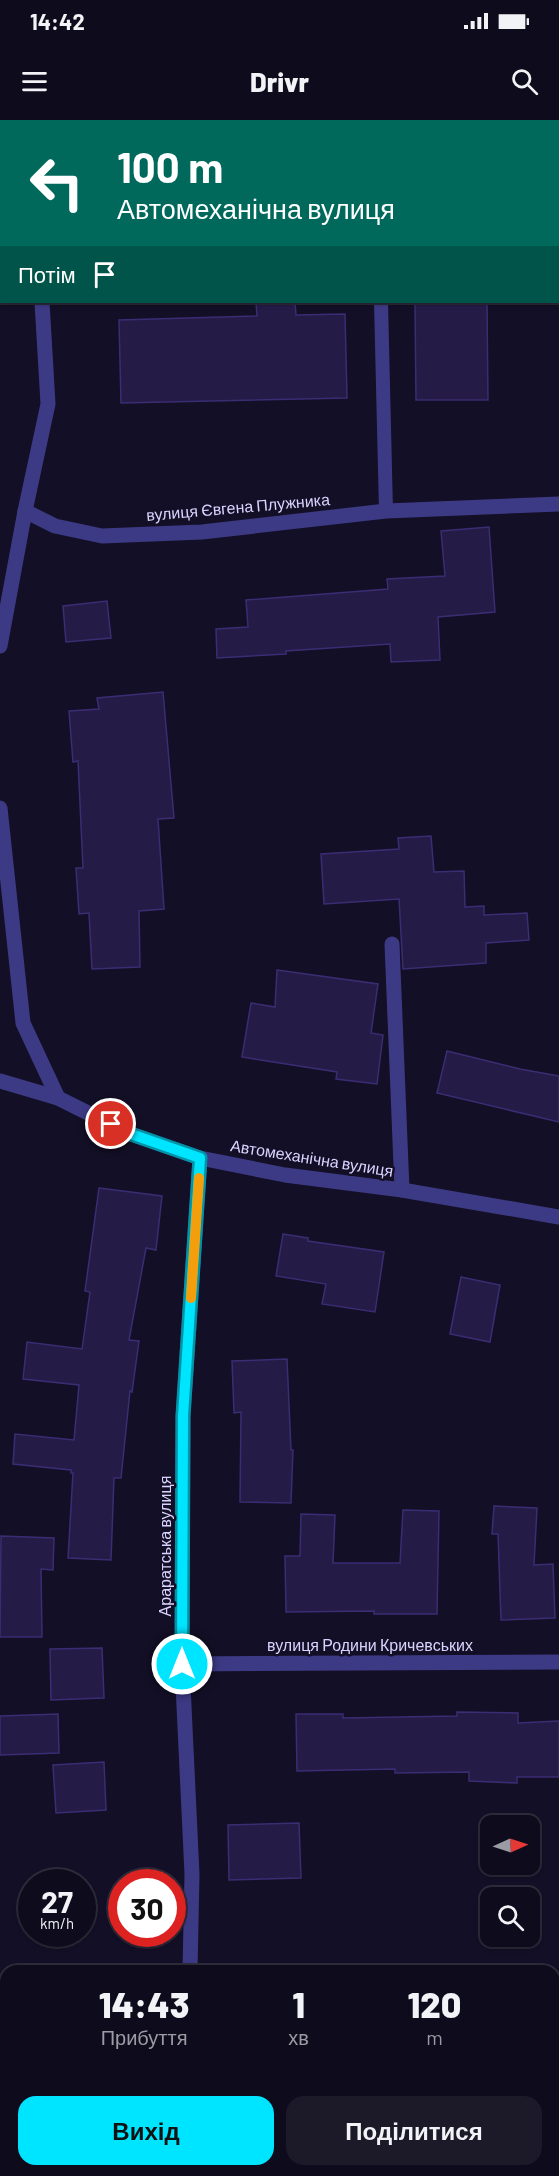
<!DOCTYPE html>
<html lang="uk">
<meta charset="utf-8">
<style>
:root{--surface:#0e0b1c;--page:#1c1929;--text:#f1f3f6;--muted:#9b9ba3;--line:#2e2b3b;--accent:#00e5ff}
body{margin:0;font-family:Barlow,sans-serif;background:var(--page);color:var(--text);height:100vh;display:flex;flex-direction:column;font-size:22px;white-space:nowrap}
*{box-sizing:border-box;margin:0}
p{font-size:20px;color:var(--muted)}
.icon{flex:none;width:33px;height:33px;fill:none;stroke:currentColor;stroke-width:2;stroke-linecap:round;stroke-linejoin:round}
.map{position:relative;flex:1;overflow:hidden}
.drawer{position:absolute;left:0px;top:1845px;width:560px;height:212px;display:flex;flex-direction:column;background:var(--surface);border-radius:18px 18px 0 0;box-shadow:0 2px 4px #0004,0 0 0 2px var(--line)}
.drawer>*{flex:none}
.guide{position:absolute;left:0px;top:0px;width:560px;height:183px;box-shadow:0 2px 4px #0004,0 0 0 2px var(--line);background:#00695c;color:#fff;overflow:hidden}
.needle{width:39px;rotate:87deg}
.controls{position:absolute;left:480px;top:1695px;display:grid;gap:12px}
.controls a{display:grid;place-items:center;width:60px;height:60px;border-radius:12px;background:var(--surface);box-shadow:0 2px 4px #0004,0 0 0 2px var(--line);font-size:30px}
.speed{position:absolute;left:18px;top:1749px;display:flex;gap:12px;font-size:30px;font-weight:700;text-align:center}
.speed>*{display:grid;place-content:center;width:78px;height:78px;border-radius:50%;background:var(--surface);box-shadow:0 2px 4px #0004,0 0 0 2px var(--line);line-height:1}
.speed small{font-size:15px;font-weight:400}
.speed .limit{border:9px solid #d22;background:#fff;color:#111}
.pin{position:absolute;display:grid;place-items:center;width:51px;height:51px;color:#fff;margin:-26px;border:3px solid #fff;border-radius:50%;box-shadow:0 2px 6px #0007}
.me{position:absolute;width:66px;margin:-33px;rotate:0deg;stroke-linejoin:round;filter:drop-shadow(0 0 4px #0008)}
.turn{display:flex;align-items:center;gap:21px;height:126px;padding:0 18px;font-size:27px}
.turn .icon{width:78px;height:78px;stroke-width:2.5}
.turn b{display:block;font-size:42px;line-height:51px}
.then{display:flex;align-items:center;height:57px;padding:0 18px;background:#0003;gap:12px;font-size:22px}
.eta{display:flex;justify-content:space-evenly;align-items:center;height:102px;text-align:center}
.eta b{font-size:36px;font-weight:800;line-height:42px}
.cta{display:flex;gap:12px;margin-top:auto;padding:12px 18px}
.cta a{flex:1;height:69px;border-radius:18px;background:var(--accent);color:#111;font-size:24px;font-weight:800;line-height:69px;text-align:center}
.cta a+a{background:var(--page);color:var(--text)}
.status{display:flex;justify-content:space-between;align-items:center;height:42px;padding:0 30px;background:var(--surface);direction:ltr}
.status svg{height:16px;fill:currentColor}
header{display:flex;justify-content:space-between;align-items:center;height:78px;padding:0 18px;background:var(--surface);font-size:27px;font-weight:800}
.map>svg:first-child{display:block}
</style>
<div class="status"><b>14:42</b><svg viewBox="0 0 49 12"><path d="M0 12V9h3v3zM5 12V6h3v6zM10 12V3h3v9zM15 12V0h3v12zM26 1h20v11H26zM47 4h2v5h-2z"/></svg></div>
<header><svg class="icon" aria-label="menu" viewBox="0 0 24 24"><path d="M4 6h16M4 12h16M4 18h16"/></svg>Drivr<svg class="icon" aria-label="search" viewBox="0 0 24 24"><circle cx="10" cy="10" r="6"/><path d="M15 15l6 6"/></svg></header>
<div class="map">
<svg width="559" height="2056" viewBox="0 0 559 2056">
<rect width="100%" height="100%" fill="#130f26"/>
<g fill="#241b47" stroke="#3b2d73" stroke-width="1.5">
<path d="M 256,182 L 295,182 L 296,195 L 345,194 L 347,278 L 121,283 L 119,200 L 257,196 Z"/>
<path d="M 415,182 L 487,182 L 488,280 L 416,280 Z"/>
<path d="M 489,407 L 495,492 L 438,497 L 440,540 L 391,542 L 390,524 L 286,531 L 286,534 L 217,538 L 216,509 L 248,507 L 246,480 L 388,469 L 387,459 L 445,456 L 441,411 Z"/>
<path d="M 107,481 L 111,518 L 66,522 L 63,486 Z"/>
<path d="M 163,572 L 174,698 L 158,699 L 164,789 L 139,791 L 140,847 L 92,849 L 89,793 L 79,794 L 76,748 L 83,748 L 78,641 L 73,642 L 69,591 L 99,589 L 97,578 Z"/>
<path d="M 431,716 L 434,752 L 464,751 L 465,787 L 484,786 L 484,795 L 527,793 L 529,820 L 486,823 L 486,843 L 403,849 L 399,779 L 324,784 L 321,734 L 399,729 L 398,718 Z"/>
<path d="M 277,850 L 378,864 L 371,913 L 383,915 L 377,964 L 336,959 L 337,952 L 242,937 L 251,883 L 275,887 Z"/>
<path d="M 447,931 L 520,949 L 559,956 L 559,1002 L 437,973 Z"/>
<path d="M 99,1068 L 162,1076 L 156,1130 L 146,1128 L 129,1220 L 139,1221 L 132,1272 L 130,1271 L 121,1358 L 114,1358 L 111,1440 L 68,1438 L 73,1353 L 71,1353 L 71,1350 L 13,1344 L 15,1314 L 74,1320 L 79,1265 L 23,1259 L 27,1222 L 82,1229 L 90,1172 L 85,1171 Z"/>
<path d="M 283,1114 L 308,1118 L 308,1121 L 384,1132 L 375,1192 L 322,1184 L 326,1164 L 276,1156 Z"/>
<path d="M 461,1157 L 500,1165 L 490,1222 L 450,1214 Z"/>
<path d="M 287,1239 L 291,1330 L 293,1330 L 291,1383 L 240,1382 L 241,1292 L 234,1293 L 232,1241 Z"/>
<path d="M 494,1386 L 537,1388 L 534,1445 L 553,1444 L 555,1498 L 501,1500 L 498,1414 L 492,1414 Z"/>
<path d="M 403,1390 L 439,1391 L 437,1494 L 374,1494 L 374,1491 L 286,1492 L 285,1436 L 300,1436 L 301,1394 L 335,1395 L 333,1443 L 400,1443 Z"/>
<path d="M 1,1416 L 54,1418 L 53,1450 L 41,1449 L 42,1517 L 0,1517 Z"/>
<path d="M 102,1528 L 104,1578 L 51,1580 L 50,1529 Z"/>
<path d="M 457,1592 L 518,1593 L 518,1603 L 559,1601 L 559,1657 L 517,1657 L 517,1663 L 469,1661 L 469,1652 L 395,1653 L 395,1649 L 297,1651 L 296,1594 L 343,1594 L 343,1598 L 457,1596 Z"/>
<path d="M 58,1594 L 59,1633 L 0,1635 L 0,1596 Z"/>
<path d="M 104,1642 L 106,1690 L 56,1693 L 53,1645 Z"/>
<path d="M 299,1703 L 301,1758 L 229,1760 L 228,1705 Z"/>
</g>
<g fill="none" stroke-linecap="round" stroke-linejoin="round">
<path stroke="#3d3a85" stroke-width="14" d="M 381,182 L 386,391"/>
<g stroke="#3d3a85" stroke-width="15">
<path d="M 31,0 L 31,2"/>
<path d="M 25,391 L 48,284 L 42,182"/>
<path d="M 0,526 L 25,391 L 55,406 L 102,416 L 202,412 L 386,391 L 559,384"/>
<path d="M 0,688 L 23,903 L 58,978"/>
<path d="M 392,824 L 402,1070"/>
<path d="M 0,961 L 58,978 L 128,1013 L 200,1038 L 285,1055 L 402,1070 L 559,1097"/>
<path d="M 182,1544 L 559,1542"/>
<path d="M 190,1851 L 192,1754 L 182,1544 L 183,1296 L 200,1038"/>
<path d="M 183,2056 L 183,2050"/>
</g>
</g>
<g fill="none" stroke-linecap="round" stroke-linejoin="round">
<g stroke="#0095a6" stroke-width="15">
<path id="route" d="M 111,1004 L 128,1013 L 200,1038 L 183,1296 L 182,1544"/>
</g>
<use href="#route" stroke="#00e5ff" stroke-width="10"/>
<path stroke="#f59e0b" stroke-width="10" d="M 191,1178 L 199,1058"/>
</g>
<g text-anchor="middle" stroke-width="5" stroke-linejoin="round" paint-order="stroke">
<g font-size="16" fill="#d9d4ff" stroke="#130f26">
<text transform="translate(238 387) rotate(-5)" y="6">вулиця Євгена Плужника</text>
<text transform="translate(312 1038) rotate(9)" y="6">Автомеханічна вулиця</text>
<text transform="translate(165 1426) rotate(-90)" y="6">Араратська вулиця</text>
<text x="370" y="1531">вулиця Родини Кричевських</text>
</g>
</g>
</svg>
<div class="controls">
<a><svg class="needle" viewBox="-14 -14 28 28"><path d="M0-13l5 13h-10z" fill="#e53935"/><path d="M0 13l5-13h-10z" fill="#9b9ba3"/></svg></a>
<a><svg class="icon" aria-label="search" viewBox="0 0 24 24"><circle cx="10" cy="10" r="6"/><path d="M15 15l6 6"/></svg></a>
</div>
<div class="speed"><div>27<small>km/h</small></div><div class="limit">30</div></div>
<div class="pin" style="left:111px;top:1004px;background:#d93025"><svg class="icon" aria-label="arrive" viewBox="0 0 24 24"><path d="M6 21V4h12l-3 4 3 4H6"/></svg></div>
<svg class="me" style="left:182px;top:1544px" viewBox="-20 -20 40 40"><circle r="17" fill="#00e5ff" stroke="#fff" stroke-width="3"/><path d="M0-11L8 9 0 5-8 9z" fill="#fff"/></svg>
<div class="guide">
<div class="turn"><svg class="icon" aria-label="left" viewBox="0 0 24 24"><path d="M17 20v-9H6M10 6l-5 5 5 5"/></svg><div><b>100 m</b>Автомеханічна вулиця</div></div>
<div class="then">Потім<svg class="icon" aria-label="arrive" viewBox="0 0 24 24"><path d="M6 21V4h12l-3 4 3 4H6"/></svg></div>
</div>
<section class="drawer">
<div class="eta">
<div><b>14:43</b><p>Прибуття</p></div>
<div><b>1</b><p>хв</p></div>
<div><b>120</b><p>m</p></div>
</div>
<div class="cta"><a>Вихід</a><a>Поділитися</a></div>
</section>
</div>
